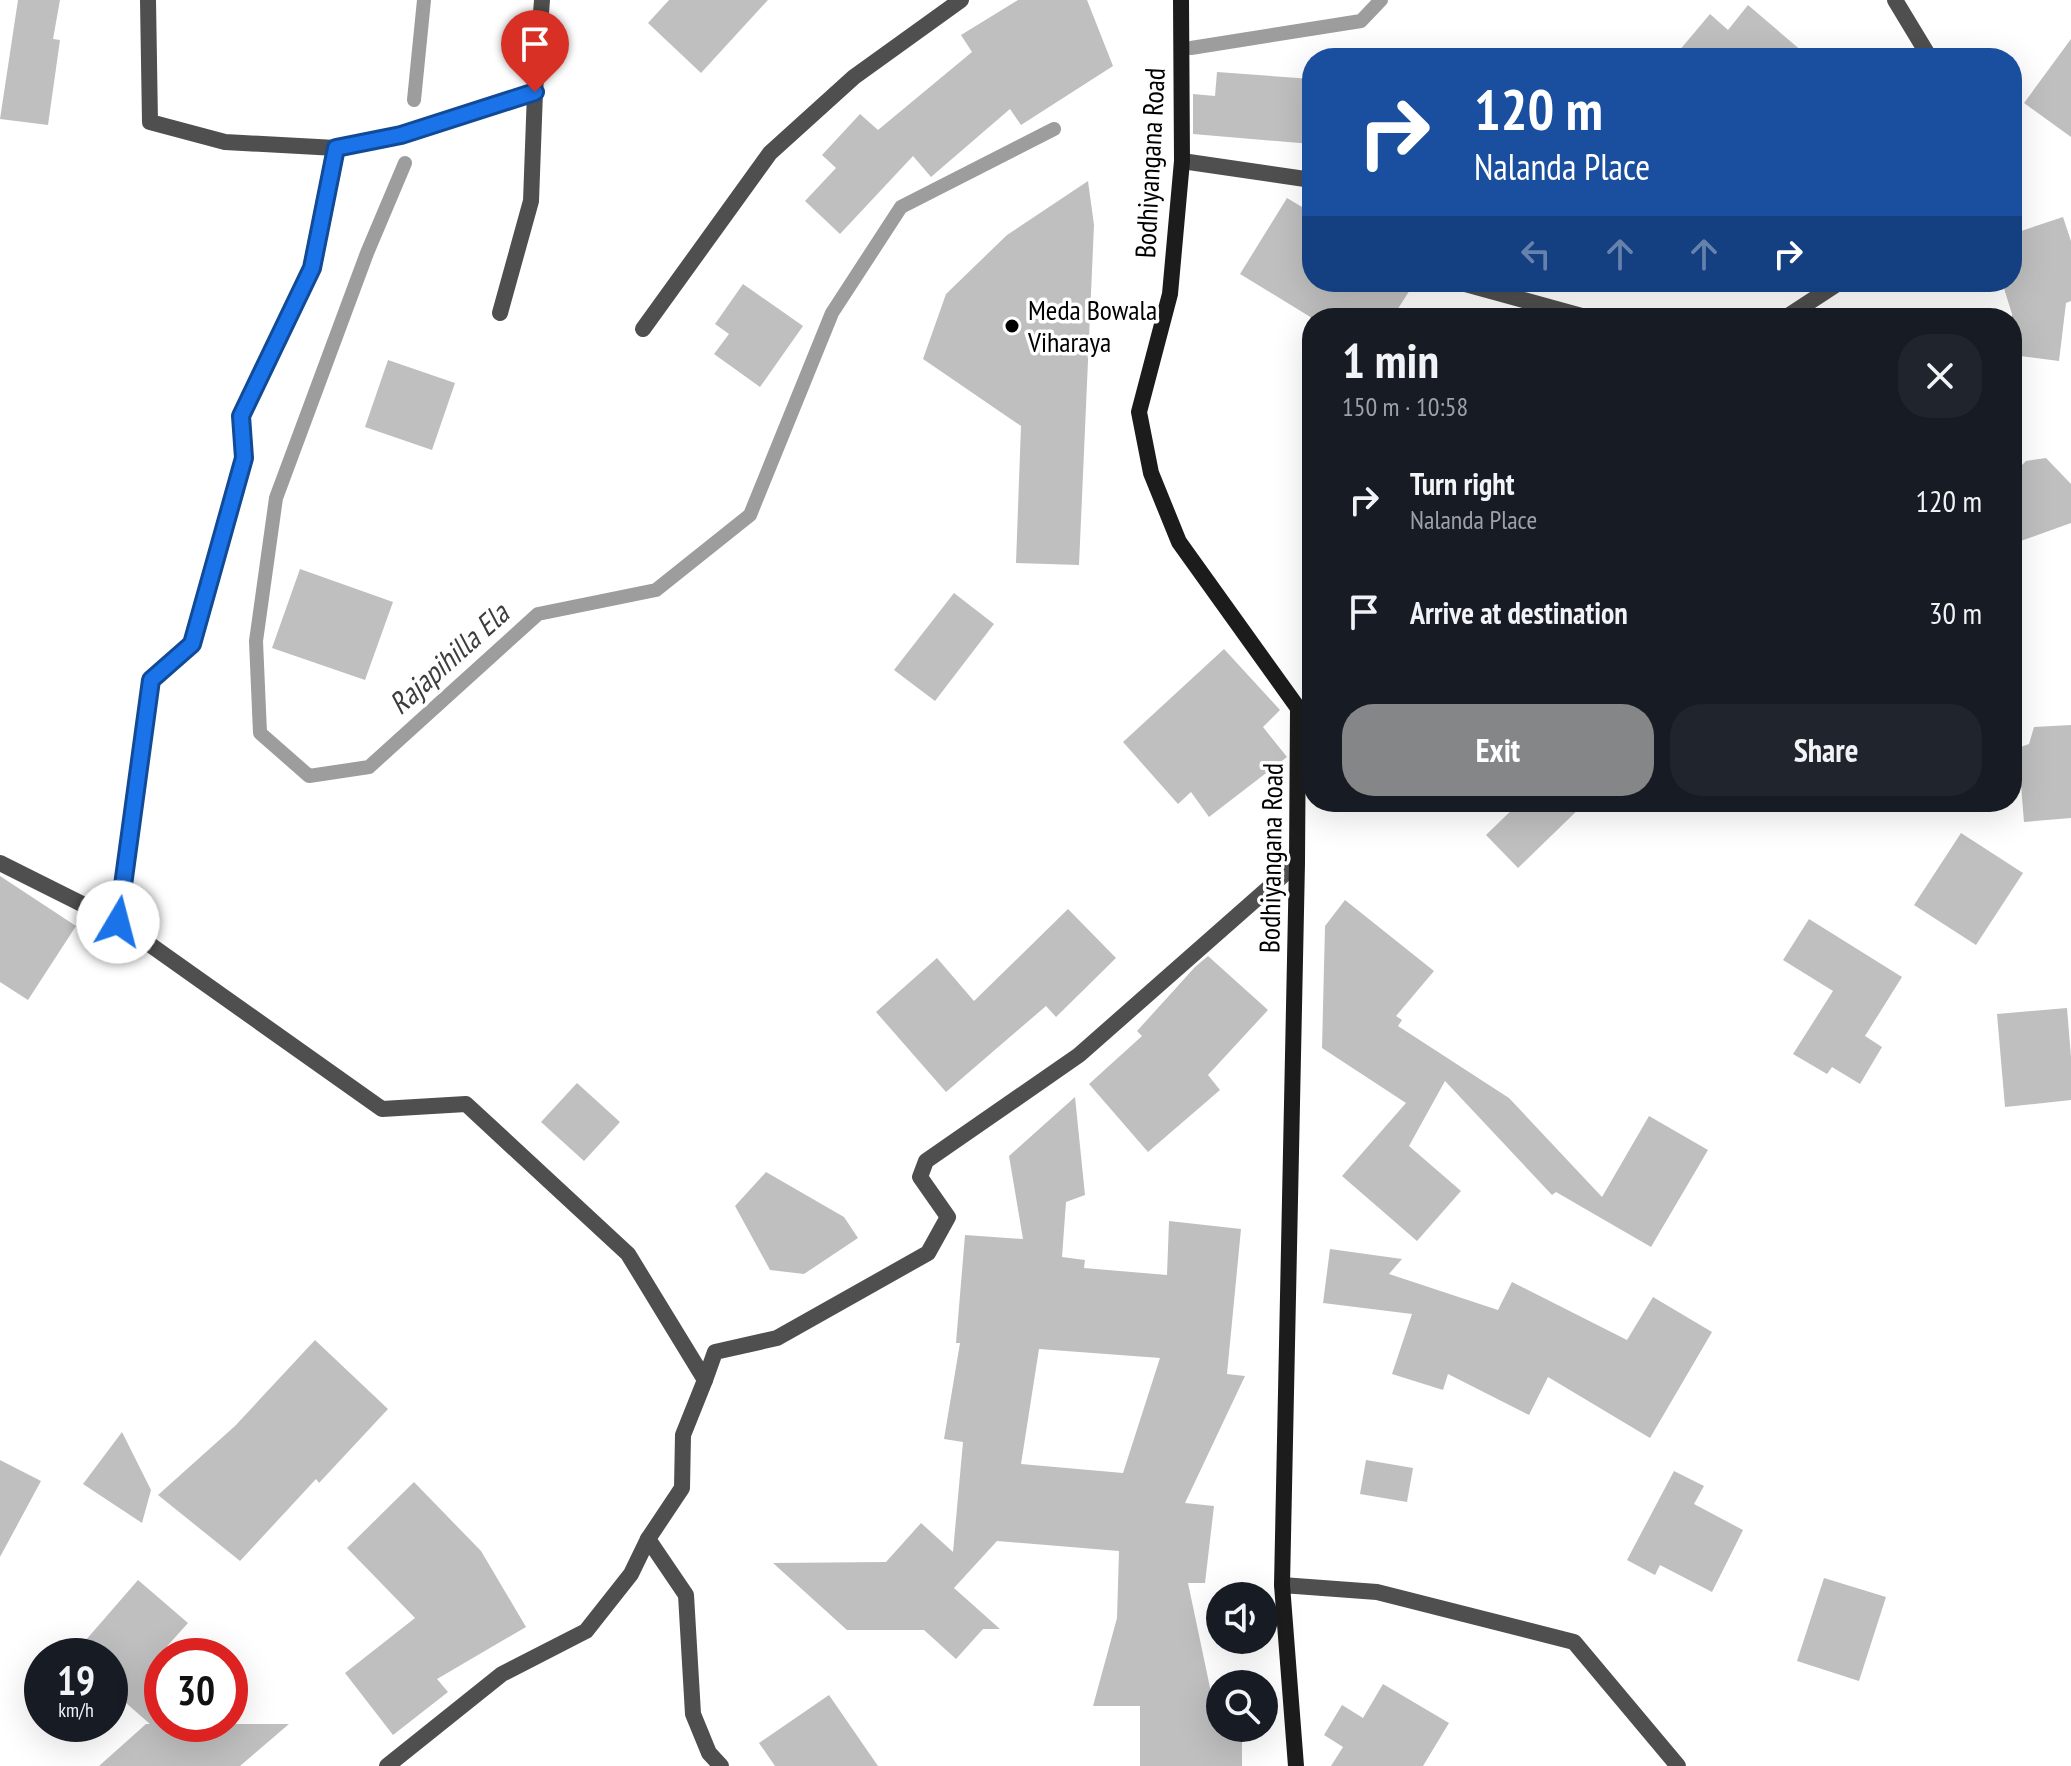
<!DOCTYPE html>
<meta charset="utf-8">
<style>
:root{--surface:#171b24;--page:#20242c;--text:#f1f3f6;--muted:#9ea1a6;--accent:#858687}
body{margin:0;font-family:"PT Sans Narrow",sans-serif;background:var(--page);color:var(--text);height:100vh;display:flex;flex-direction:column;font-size:30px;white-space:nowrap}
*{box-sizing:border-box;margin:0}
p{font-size:26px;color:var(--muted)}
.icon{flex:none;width:44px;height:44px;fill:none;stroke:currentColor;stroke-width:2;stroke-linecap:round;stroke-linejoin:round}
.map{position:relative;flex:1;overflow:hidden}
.drawer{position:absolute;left:1302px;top:308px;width:720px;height:504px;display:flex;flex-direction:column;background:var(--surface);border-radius:32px;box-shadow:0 8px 32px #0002}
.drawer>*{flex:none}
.banner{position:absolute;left:1302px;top:48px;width:720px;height:244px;border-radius:32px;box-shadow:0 8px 32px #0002;background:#1a4fa0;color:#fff;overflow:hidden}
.fabs{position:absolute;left:1206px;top:1582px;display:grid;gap:16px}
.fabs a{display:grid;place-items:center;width:72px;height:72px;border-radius:50%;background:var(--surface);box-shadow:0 8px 32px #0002;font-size:40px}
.speed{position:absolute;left:24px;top:1638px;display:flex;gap:16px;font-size:40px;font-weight:700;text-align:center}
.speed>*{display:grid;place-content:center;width:104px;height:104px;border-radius:50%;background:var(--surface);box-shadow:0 8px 32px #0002;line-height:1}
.speed small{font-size:20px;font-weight:400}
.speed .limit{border:12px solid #d22;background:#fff;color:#111}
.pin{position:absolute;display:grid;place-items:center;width:68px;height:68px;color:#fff;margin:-82px -34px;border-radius:50% 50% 50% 0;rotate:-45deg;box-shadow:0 0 8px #0007}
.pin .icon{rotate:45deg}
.me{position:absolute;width:88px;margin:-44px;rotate:8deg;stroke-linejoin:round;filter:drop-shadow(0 0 6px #0008)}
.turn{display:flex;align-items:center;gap:28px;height:168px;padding:0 40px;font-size:36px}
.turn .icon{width:104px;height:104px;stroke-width:2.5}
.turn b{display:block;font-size:56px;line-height:68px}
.lanes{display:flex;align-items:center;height:76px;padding:0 40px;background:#0003;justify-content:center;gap:40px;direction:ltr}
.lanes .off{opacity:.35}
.round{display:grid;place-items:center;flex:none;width:84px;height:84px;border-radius:32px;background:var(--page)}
.headline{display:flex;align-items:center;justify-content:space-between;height:136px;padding:0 40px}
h1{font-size:48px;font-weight:600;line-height:60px}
.cta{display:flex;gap:16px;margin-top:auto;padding:16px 40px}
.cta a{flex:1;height:92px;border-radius:32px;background:var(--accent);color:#fff;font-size:32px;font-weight:600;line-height:92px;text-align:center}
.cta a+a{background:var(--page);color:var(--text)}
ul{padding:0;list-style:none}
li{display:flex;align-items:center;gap:24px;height:112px;padding:0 40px}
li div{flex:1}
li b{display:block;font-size:30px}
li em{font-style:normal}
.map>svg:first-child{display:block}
</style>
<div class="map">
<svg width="2071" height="1766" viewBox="0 0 2071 1766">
<rect width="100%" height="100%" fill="#fff"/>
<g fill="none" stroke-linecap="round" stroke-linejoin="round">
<g stroke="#9d9d9d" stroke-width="14">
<path d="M 1191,48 L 1361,21 L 1381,0"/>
<path d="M 414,100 L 424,0"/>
<path d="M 405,163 L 367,253 L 276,498 L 256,641 L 260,733 L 309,776 L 369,767 L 538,614 L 656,590 L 750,515 L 832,313 L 901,207 L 1054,129"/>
</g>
</g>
<g fill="#bfbfbf" fill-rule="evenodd">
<path d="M 18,0 L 60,0 L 53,39 L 60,40 L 48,125 L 0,119 Z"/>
<path d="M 669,0 L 768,0 L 701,73 L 648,23 Z"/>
<path d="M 1018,0 L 1087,0 L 1113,66 L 1021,125 L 1010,109 L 931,177 L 913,156 L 840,234 L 805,201 L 836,168 L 822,155 L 860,114 L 878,130 L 972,52 L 961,35 Z"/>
<path d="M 1748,5 L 1810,58 L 1673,58 L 1710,14 L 1728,30 Z"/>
<path d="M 2071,39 L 2071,137 L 2024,103 Z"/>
<path d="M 1217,72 L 1312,79 L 1312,144 L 1193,134 L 1193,94 L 1215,96 Z"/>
<path d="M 1088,181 L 1094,225 L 1079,565 L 1016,563 L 1021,426 L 923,359 L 946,294 L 1007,235 Z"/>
<path d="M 1287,198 L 1312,213 L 1312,282 L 1415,282 L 1392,318 L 1312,318 L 1240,274 Z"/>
<path d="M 2063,217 L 2071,241 L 2071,301 L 2066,303 L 2059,361 L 2012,355 L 2012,314 L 2002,282 L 2012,282 L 2012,234 Z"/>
<path d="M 743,284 L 803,326 L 760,387 L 714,354 L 729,334 L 715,324 Z"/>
<path d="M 388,360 L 455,383 L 432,450 L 365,427 Z"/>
<path d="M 2046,458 L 2071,484 L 2071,523 L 2012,544 L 2012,475 L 2026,461 Z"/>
<path d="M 300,569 L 393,602 L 365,680 L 272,648 Z"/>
<path d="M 954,593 L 994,624 L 935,701 L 894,670 Z"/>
<path d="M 1224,649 L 1280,710 L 1263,727 L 1287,757 L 1209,817 L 1191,792 L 1178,804 L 1123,742 Z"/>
<path d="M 2071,725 L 2071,818 L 2024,822 L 2018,748 L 2029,744 L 2034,727 Z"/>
<path d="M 1520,802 L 1586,802 L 1518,868 L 1486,835 Z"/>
<path d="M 1961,833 L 2023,873 L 1976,945 L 1914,905 Z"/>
<path d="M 0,876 L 76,926 L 28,1000 L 0,982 Z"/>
<path d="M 1345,900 L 1434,971 L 1396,1016 L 1402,1020 L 1398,1026 L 1509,1098 L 1602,1197 L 1649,1116 L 1708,1150 L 1651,1247 L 1556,1192 L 1552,1195 L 1445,1081 L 1409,1146 L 1461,1191 L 1417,1241 L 1342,1176 L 1406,1103 L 1322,1048 L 1325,926 Z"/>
<path d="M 1068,909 L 1116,958 L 1056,1017 L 1046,1006 L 946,1092 L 876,1012 L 937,958 L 974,1001 Z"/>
<path d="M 1809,919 L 1902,977 L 1865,1036 L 1882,1047 L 1860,1084 L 1832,1067 L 1827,1074 L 1793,1054 L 1833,991 L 1783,960 Z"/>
<path d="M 1208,956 L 1268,1010 L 1208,1075 L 1220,1090 L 1148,1152 L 1089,1084 L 1142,1036 L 1137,1031 L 1195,967 Z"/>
<path d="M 2067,1008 L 2071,1057 L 2071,1100 L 2005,1107 L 1997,1014 Z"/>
<path d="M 577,1083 L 620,1122 L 584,1161 L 541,1122 Z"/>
<path d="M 1075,1097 L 1085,1195 L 1066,1202 L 1062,1257 L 1085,1260 L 1084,1268 L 1167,1275 L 1169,1221 L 1241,1229 L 1227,1374 L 1245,1376 L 1185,1503 L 1214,1506 L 1205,1583 L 1188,1583 L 1216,1716 L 1220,1716 L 1220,1728 L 1242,1728 L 1242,1766 L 1140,1766 L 1140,1706 L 1093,1706 L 1117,1618 L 1119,1551 L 997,1541 L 954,1588 L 1000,1629 L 983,1629 L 956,1659 L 924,1630 L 847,1630 L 773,1563 L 886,1562 L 921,1523 L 953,1552 L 963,1442 L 944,1439 L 960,1343 L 956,1343 L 965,1235 L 1023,1239 L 1009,1156 ZM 1039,1349 L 1160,1358 L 1123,1473 L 1021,1464 Z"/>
<path d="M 766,1172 L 844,1217 L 858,1238 L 804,1274 L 770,1270 L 735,1206 Z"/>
<path d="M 1330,1249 L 1402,1259 L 1389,1274 L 1498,1310 L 1512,1282 L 1627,1340 L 1653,1297 L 1712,1332 L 1650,1438 L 1548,1377 L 1529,1415 L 1448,1374 L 1443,1390 L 1392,1374 L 1412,1314 L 1323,1303 Z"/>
<path d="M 315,1340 L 388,1409 L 319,1483 L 316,1479 L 240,1561 L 158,1495 L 235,1426 Z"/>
<path d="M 122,1432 L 151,1490 L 142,1523 L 83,1484 Z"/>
<path d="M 0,1460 L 41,1481 L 0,1557 Z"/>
<path d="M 1366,1460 L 1413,1468 L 1407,1502 L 1360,1494 Z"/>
<path d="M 1674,1471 L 1704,1486 L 1694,1504 L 1743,1530 L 1712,1592 L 1660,1565 L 1655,1575 L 1627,1560 Z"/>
<path d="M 414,1482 L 481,1551 L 526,1627 L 437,1679 L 448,1692 L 393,1735 L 345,1673 L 415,1618 L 347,1548 Z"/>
<path d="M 1824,1578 L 1886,1597 L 1859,1681 L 1797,1661 Z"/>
<path d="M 138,1580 L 188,1623 L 161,1653 L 162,1724 L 289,1724 L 240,1766 L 99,1766 L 146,1724 L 150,1724 L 110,1689 L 110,1656 L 72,1656 Z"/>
<path d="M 1383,1684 L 1449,1723 L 1423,1766 L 1331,1766 L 1343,1747 L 1324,1735 L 1342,1705 L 1363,1718 Z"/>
<path d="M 829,1695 L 878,1766 L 775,1766 L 759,1743 Z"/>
</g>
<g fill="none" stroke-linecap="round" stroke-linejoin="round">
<g stroke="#4f4f4f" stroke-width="16">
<path d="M 148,0 L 150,122 L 225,142 L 336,148 L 401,135 L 535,92"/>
<path d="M 1895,0 L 1930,58"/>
<path d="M 1182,161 L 1312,180"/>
<path d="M 1458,282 L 1589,318"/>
<path d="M 500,313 L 531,201 L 535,92 L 542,0"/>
<path d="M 1785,318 L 1840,282"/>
<path d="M 643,329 L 770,153 L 854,77 L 961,0"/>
<path d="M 0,863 L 118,922 L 382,1109 L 466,1104 L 628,1254 L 705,1380 L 683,1435 L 682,1488 L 648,1539 L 686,1595 L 693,1714 L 709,1753 L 721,1766"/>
<path d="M 118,922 L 151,680 L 192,644 L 244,458 L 241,416 L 312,268 L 336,148"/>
<path d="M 705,1380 L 715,1352 L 777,1338 L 928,1253 L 948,1217 L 920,1177 L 926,1161 L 1079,1055 L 1297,863"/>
<path d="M 1282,1585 L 1377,1592 L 1574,1642 L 1678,1766"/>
<path d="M 387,1766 L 502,1674 L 586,1631 L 631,1574 L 648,1539"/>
</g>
<path stroke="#1c1c1c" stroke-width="16" d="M 1181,0 L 1182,161 L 1170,294 L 1139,412 L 1151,473 L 1179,542 L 1298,708 L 1297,863 L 1282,1585 L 1296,1766"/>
</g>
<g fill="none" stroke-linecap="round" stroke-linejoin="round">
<g stroke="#114b97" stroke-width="20">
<path id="route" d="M 118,922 L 151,680 L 192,644 L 244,458 L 241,416 L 312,268 L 336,148 L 401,135 L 535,92"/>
</g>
<use href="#route" stroke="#1a73e8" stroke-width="14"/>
</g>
<circle fill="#000" stroke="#fff" stroke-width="3" cx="1012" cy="326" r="8"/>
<g text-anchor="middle" stroke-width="7" stroke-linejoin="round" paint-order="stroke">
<g font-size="28" fill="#000" stroke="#fff">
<text transform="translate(1150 163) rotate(-87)" y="10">Bodhiyangana Road</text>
<text transform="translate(1271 858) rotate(-89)" y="10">Bodhiyangana Road</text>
</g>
<g font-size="28" fill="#000" stroke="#fff" text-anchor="start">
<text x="1028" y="320">Meda Bowala<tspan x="1028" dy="32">Viharaya</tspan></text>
</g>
<g font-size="30" font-style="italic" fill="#3e3e3e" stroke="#fff">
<text transform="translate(449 659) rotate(-42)" y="10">Rajapihilla Ela</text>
</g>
</g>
</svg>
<div class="fabs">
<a><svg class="icon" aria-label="sound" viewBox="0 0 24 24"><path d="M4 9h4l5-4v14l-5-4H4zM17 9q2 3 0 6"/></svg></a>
<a><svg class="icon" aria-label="search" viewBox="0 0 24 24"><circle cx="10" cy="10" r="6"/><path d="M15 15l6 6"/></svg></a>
</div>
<div class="speed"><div>19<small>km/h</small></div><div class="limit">30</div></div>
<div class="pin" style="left:535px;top:92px;background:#d93025"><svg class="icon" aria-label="arrive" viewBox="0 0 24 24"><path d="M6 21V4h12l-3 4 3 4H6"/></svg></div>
<svg class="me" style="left:118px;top:922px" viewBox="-20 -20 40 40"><circle r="19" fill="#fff"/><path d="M0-13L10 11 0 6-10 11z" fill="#1a73e8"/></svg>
<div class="banner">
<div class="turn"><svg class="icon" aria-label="right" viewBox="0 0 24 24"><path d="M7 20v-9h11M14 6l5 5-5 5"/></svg><div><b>120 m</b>Nalanda Place</div></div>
<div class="lanes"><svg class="icon off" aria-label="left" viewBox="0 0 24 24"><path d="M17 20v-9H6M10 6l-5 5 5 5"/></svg><svg class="icon off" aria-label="ahead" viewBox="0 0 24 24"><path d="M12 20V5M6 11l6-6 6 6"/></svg><svg class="icon off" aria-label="ahead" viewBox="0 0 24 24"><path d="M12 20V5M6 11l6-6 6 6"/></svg><svg class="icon" aria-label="right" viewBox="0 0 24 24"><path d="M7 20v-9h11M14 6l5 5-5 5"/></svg></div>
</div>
<section class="drawer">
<div class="headline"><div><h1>1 min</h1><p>150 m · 10:58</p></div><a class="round"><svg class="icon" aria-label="close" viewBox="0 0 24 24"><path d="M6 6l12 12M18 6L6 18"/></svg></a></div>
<ul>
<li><svg class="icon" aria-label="right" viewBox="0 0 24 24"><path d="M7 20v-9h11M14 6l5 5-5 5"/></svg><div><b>Turn right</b><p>Nalanda Place</p></div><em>120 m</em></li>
<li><svg class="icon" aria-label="arrive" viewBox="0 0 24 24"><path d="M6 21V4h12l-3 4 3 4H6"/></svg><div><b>Arrive at destination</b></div><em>30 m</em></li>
</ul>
<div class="cta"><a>Exit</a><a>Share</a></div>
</section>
</div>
